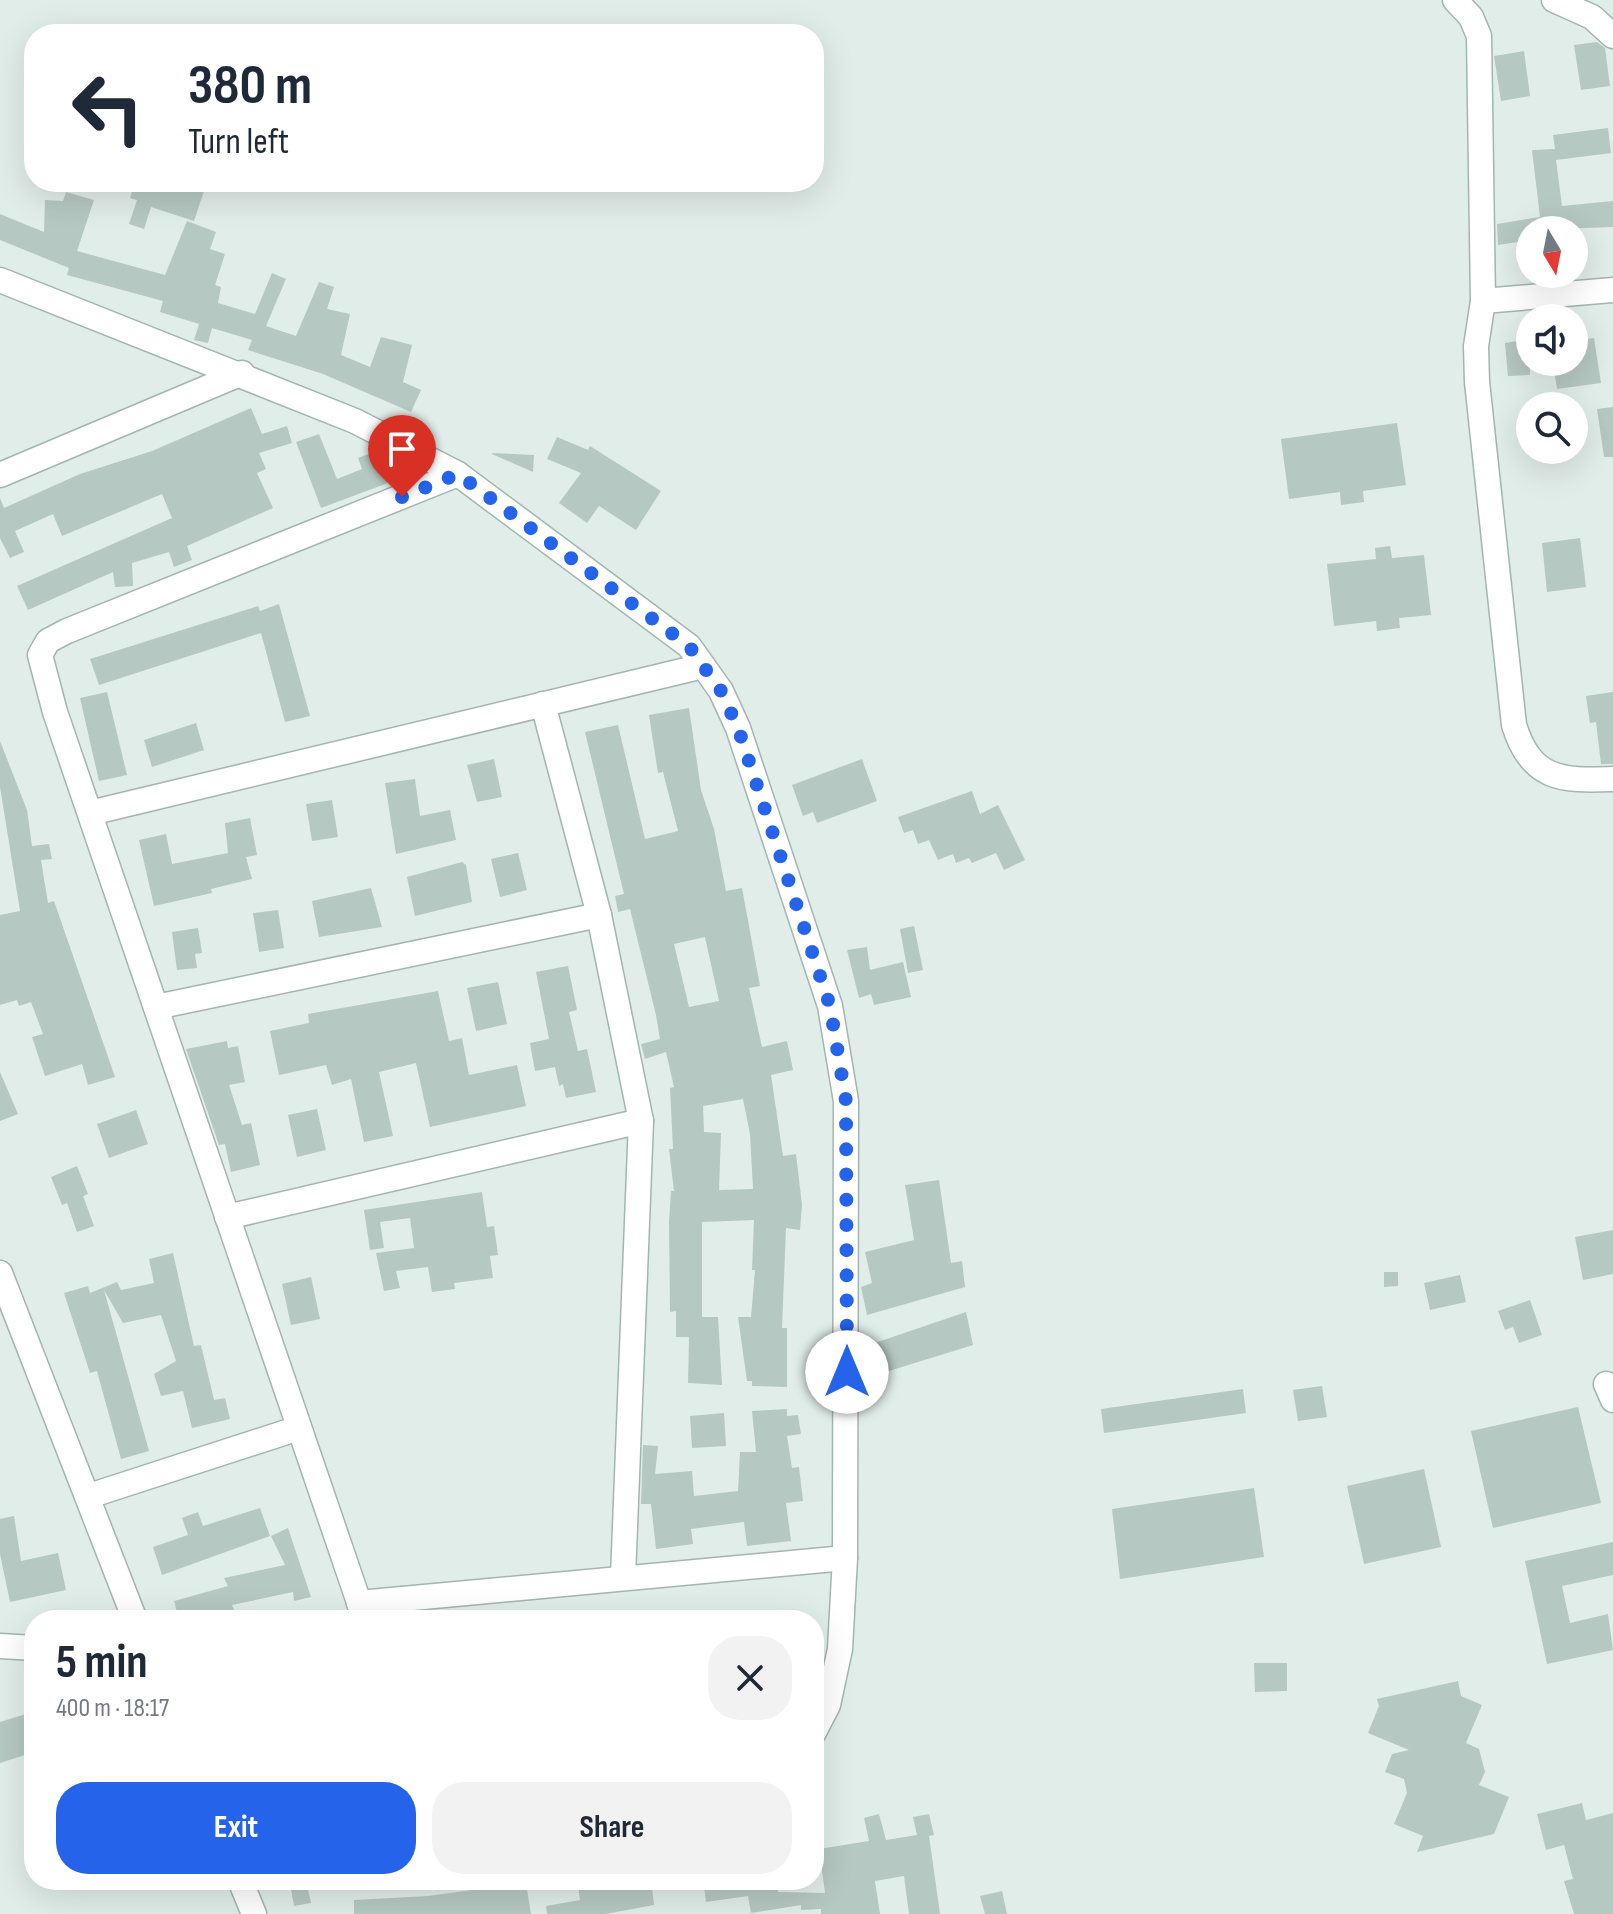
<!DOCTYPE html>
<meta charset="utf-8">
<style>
:root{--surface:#fff;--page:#f2f2f3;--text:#1f2937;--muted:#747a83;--accent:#2563eb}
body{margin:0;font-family:"Sofia Sans Condensed",sans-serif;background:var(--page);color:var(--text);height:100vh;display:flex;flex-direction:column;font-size:30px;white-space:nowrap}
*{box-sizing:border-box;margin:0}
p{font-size:26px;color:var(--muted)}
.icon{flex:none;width:44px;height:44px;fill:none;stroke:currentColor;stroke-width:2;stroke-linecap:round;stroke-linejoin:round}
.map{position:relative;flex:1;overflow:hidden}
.drawer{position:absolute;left:24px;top:1610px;width:800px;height:280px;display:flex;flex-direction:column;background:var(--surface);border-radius:32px;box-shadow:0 8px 32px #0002}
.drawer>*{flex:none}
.banner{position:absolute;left:24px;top:24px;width:800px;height:168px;border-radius:32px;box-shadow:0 8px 32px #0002;background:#fff;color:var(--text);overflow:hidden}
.needle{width:52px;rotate:170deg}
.buttons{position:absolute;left:1516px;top:216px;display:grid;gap:16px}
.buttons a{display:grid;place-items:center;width:72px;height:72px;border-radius:50%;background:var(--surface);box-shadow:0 8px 32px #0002;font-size:40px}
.pin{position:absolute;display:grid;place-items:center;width:68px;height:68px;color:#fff;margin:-82px -34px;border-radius:50% 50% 50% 0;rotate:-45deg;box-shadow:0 0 8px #0007}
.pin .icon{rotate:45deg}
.me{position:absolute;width:88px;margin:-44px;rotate:0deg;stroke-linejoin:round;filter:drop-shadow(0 0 6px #0008)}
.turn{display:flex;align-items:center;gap:28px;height:168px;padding:0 32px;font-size:36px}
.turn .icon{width:104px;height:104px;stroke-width:2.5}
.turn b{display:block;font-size:56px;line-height:68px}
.round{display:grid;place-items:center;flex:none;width:84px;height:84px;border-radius:32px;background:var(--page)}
.headline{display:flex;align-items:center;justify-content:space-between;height:136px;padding:0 32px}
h1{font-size:48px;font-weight:700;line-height:60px}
.cta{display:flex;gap:16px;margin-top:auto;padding:16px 32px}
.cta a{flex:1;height:92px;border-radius:32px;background:var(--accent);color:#fff;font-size:32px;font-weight:700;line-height:92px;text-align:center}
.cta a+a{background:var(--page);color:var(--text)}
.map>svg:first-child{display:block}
</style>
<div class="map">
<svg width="1613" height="1914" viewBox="0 0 1613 1914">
<rect width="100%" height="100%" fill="#e1ede9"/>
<g fill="#b6c8c2" fill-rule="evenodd">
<path d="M 1597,42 L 1605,48 L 1610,86 L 1581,90 L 1574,45 Z"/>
<path d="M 1524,51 L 1530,96 L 1501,101 L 1494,56 Z"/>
<path d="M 1608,128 L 1611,153 L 1556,160 L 1562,206 L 1613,201 L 1613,227 L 1530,230 L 1530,240 L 1498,245 L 1497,224 L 1540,217 L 1532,150 L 1555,149 L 1553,135 Z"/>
<path d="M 135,182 L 207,182 L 194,221 L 151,207 L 144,229 L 129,224 L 137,200 L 130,198 Z"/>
<path d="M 66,192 L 94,200 L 77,251 L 165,275 L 187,221 L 216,232 L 210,249 L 225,254 L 215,285 L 221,287 L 218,303 L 255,314 L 272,273 L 286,279 L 266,326 L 296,336 L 319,282 L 334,287 L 327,309 L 350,314 L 341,355 L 370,367 L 381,337 L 412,345 L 403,382 L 421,390 L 411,412 L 323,374 L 248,350 L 252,340 L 212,328 L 208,343 L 194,340 L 199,324 L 160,312 L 163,301 L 67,275 L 69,268 L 0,240 L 0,214 L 44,232 L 45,200 L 63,201 Z"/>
<path d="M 1594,338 L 1601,383 L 1557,389 L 1553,362 L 1574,362 L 1574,341 Z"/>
<path d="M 1530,339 L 1530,375 L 1508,376 L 1505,343 Z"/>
<path d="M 1613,407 L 1613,457 L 1604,457 L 1597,409 Z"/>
<path d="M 251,408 L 262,434 L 287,426 L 292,443 L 259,453 L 266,469 L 257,473 L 273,508 L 187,546 L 192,560 L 174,567 L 169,552 L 132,563 L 133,586 L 115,587 L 113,572 L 28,610 L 17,586 L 172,518 L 162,494 L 62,536 L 53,514 L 15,531 L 24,552 L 10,558 L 0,538 L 0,498 L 4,508 L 80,474 L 152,451 Z"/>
<path d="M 1397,423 L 1406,485 L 1363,491 L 1364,502 L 1341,505 L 1340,492 L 1289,499 L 1281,439 Z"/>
<path d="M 319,434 L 337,479 L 362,469 L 358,458 L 376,451 L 388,483 L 321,508 L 296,442 Z"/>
<path d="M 557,437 L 588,450 L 590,446 L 661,491 L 636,530 L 599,506 L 587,523 L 559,503 L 581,473 L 547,459 Z"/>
<path d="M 492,453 L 534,455 L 533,472 L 492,454 Z"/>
<path d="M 1580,538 L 1586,587 L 1547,592 L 1542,543 Z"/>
<path d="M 1390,546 L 1392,558 L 1424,555 L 1431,615 L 1399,618 L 1400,628 L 1377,631 L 1376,621 L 1334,626 L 1327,564 L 1376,559 L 1375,548 Z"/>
<path d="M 279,604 L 310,716 L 285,722 L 261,633 L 99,685 L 90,659 L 258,606 L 260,611 Z"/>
<path d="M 107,692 L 127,775 L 99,781 L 80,698 Z"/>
<path d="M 1613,692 L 1613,764 L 1601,764 L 1596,722 L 1590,723 L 1586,696 Z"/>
<path d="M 689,708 L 701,790 L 714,829 L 726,891 L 742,888 L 760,986 L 749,988 L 762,1047 L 787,1041 L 793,1070 L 771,1075 L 783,1156 L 796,1154 L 802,1205 L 800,1230 L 786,1228 L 782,1328 L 787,1328 L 787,1387 L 752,1386 L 752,1381 L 747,1381 L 738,1317 L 751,1317 L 755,1270 L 752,1270 L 754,1220 L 702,1222 L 702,1317 L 718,1317 L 722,1385 L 688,1383 L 689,1337 L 676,1337 L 676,1311 L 670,1312 L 669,1222 L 671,1191 L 674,1191 L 669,1149 L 673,1149 L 670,1088 L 674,1087 L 666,1052 L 645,1059 L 641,1044 L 660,1039 L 656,1015 L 630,909 L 618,912 L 615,896 L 624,894 L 585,732 L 618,725 L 645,839 L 678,831 L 663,772 L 658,773 L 649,715 ZM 705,937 L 719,1001 L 689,1007 L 674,944 ZM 743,1099 L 750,1134 L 753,1189 L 719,1190 L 721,1133 L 704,1132 L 703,1106 Z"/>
<path d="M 196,723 L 204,750 L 152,767 L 144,740 Z"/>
<path d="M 0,741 L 27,810 L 32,846 L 49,844 L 52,859 L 41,860 L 48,903 L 54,901 L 115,1077 L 88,1085 L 82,1064 L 45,1076 L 32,1037 L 43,1034 L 31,1002 L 19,1006 L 17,1000 L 0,1005 L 0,915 L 20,911 L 0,787 Z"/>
<path d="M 494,759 L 502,797 L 477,802 L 467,765 Z"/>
<path d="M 862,759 L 877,801 L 817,823 L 813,812 L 803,816 L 792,785 Z"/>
<path d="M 415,779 L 420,816 L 450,810 L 456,840 L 396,854 L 385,783 Z"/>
<path d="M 972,791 L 980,814 L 998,805 L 1025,860 L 1004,870 L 996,853 L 972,863 L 969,858 L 956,863 L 953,854 L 938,860 L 929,840 L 918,844 L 913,830 L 904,833 L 898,817 Z"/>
<path d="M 332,800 L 338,837 L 312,841 L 306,804 Z"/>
<path d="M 250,818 L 257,855 L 246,857 L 252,879 L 211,889 L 212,893 L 154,906 L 139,840 L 166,834 L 172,864 L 228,853 L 225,823 Z"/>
<path d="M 518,853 L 527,890 L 500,897 L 491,859 Z"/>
<path d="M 462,862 L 466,865 L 472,902 L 415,916 L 407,877 Z"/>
<path d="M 371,888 L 382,927 L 319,937 L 312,901 Z"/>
<path d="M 278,910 L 284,948 L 259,952 L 253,913 Z"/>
<path d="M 914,926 L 923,970 L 908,973 L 900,929 Z"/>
<path d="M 198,928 L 202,953 L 195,954 L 197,968 L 177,970 L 172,932 Z"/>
<path d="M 867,947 L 870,970 L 903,962 L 911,997 L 874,1005 L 871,994 L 859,998 L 847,950 Z"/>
<path d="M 568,966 L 577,1010 L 569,1012 L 578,1051 L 587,1049 L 596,1092 L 566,1098 L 563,1084 L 559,1086 L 555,1067 L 535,1071 L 530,1043 L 549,1039 L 536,972 Z"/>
<path d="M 498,982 L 507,1024 L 476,1031 L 467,988 Z"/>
<path d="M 438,991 L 449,1041 L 462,1038 L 469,1075 L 517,1065 L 526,1106 L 430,1127 L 416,1063 L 379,1072 L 393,1136 L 364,1142 L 351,1079 L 332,1085 L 326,1065 L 279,1075 L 270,1031 L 309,1023 L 308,1014 Z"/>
<path d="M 227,1041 L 228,1048 L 238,1046 L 245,1082 L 229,1085 L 242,1125 L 251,1123 L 260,1165 L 231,1172 L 225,1144 L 219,1145 L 186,1049 Z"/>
<path d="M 0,1072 L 18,1114 L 0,1121 Z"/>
<path d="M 317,1109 L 326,1150 L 297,1157 L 288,1115 Z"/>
<path d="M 136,1110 L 148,1144 L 109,1158 L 97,1124 Z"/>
<path d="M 77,1166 L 88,1194 L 83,1196 L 94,1226 L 77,1232 L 67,1203 L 62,1205 L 51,1177 Z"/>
<path d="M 939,1180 L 951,1263 L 962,1261 L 965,1287 L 867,1315 L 861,1287 L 872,1283 L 865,1252 L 914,1240 L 905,1185 Z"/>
<path d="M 482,1192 L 487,1227 L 494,1226 L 498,1255 L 490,1256 L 493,1278 L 454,1283 L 455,1289 L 432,1292 L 428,1267 L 396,1271 L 400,1288 L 384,1291 L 376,1253 L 414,1248 L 410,1218 L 380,1222 L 384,1248 L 370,1250 L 364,1210 Z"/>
<path d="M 1613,1230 L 1613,1274 L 1583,1280 L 1575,1237 Z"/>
<path d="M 173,1253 L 194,1346 L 201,1345 L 214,1400 L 225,1398 L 230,1419 L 192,1428 L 183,1391 L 161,1396 L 154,1374 L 176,1361 L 161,1315 L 123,1323 L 104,1290 L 149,1451 L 121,1459 L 97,1371 L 90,1373 L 64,1293 L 88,1286 L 90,1293 L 117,1282 L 121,1290 L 154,1283 L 149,1259 Z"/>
<path d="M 1384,1272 L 1398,1272 L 1398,1286 L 1384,1287 Z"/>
<path d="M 1460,1275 L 1466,1302 L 1430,1310 L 1424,1283 Z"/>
<path d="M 311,1277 L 320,1319 L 291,1325 L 282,1284 Z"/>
<path d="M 1530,1300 L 1542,1335 L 1519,1343 L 1513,1327 L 1505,1330 L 1498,1311 Z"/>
<path d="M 966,1312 L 973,1345 L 876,1375 L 866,1346 Z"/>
<path d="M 1322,1386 L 1327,1417 L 1298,1421 L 1293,1390 Z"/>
<path d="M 1243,1389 L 1246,1413 L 1104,1433 L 1101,1409 Z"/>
<path d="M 1578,1407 L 1601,1503 L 1493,1528 L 1471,1431 Z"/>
<path d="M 787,1409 L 787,1416 L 798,1415 L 801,1434 L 787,1436 L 792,1468 L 799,1467 L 803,1501 L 786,1503 L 791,1541 L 747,1546 L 744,1522 L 691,1529 L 693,1544 L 656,1549 L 651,1504 L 641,1504 L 643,1445 L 658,1446 L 655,1474 L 692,1471 L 694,1496 L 738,1491 L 740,1452 L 756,1452 L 752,1411 Z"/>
<path d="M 724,1413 L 726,1446 L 692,1448 L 690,1416 Z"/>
<path d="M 1424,1469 L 1441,1547 L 1364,1564 L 1347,1486 Z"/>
<path d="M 1254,1488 L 1264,1557 L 1120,1579 L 1112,1509 Z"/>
<path d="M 260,1508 L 270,1536 L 162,1575 L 153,1547 L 188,1535 L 182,1518 L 198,1512 L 203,1526 Z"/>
<path d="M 14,1516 L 21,1561 L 58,1553 L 66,1590 L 10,1602 L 0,1554 L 0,1519 Z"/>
<path d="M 288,1528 L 311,1597 L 294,1601 L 293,1592 L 232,1605 L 238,1620 L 223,1620 L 222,1616 L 179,1620 L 174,1601 L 228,1586 L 224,1578 L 285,1565 L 271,1536 Z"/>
<path d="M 1613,1542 L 1613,1575 L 1562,1586 L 1570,1623 L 1608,1614 L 1613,1650 L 1547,1664 L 1525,1561 Z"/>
<path d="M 1254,1663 L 1287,1663 L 1287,1691 L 1255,1692 Z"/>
<path d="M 1458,1681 L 1461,1696 L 1482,1705 L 1466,1743 L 1479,1749 L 1485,1772 L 1479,1785 L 1509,1797 L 1494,1834 L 1417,1852 L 1423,1836 L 1394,1824 L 1407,1793 L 1404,1779 L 1385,1772 L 1392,1754 L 1409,1750 L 1368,1733 L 1379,1706 L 1377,1699 Z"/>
<path d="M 26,1714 L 34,1752 L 0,1763 L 0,1722 Z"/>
<path d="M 1582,1803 L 1586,1820 L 1613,1813 L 1613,1914 L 1574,1914 L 1564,1881 L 1573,1879 L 1564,1845 L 1546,1850 L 1537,1814 Z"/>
<path d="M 879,1814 L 886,1840 L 917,1835 L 913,1817 L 929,1814 L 934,1835 L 929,1836 L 940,1914 L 909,1914 L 904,1876 L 875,1881 L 880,1914 L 821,1914 L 821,1909 L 801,1910 L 801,1905 L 751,1913 L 748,1896 L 706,1902 L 703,1880 L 776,1880 L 778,1892 L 825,1893 L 819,1849 L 869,1841 L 864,1818 Z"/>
<path d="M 306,1880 L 311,1903 L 294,1906 L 290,1883 Z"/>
<path d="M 577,1880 L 651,1880 L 654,1905 L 605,1914 L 547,1914 L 546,1906 L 580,1900 Z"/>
<path d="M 526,1883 L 531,1914 L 354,1914 L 354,1900 L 428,1896 Z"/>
<path d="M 1002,1891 L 1007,1914 L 985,1914 L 980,1896 Z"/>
</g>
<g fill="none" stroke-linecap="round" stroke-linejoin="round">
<g stroke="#a3b5b1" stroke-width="27">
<g id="minor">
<path d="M 1455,0 L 1471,17 L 1479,36 L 1483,301 L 1476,346 L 1477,382 L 1514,725 C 1531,780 1561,781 1613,779"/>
<path d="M 1554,0 L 1592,17 L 1613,36"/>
<path d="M 0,280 L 355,421 L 458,474 L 689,646 L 721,691 L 738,728 L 830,1006 L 846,1101 L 845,1558 L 840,1649 L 828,1705 L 814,1732"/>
<path d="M 1483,301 L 1613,290"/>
<path d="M 0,475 L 242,373"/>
<path d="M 543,704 L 599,915 L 641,1121 L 623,1577"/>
<path d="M 90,813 L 703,666"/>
<path d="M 156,1007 L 599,915"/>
<path d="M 227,1217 L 641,1121"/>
<path d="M 0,1273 L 135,1620"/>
<path d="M 1606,1384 L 1613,1400"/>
<path d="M 89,1496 L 299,1428"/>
<path d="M 359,1603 L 845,1558"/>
<path d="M 365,1620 L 55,712 L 40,655 L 48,641 L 67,631 L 458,474"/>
<path d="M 0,1646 L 34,1648"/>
<path d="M 240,1880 L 254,1914"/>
</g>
</g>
<use href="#minor" stroke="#fff" stroke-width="24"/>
</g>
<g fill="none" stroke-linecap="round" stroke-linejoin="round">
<path stroke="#2563eb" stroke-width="14" stroke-dasharray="0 25.2" d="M 402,497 L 458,474 L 689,646 L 721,691 L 738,728 L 830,1006 L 846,1101 L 847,1372"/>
</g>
</svg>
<div class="buttons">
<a><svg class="needle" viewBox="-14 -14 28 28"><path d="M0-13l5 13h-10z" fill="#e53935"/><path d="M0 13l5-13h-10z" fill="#747a83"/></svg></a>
<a><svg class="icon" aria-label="sound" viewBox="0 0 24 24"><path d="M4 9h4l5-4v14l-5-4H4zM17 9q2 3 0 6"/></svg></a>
<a><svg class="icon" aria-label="search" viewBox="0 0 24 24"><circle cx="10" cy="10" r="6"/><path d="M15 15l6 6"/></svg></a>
</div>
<div class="pin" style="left:402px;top:497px;background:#d93025"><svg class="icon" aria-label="arrive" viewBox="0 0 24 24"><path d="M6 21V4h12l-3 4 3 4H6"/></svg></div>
<svg class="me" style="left:847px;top:1372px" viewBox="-20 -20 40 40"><circle r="19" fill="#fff"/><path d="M0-13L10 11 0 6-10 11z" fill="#2563eb"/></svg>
<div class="banner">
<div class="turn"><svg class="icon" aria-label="left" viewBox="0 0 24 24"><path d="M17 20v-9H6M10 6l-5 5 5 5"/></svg><div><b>380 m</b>Turn left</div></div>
</div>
<section class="drawer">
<div class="headline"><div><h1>5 min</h1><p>400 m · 18:17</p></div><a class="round"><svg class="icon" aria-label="close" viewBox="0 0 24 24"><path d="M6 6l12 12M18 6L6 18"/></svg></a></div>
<div class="cta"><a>Exit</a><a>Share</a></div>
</section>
</div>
